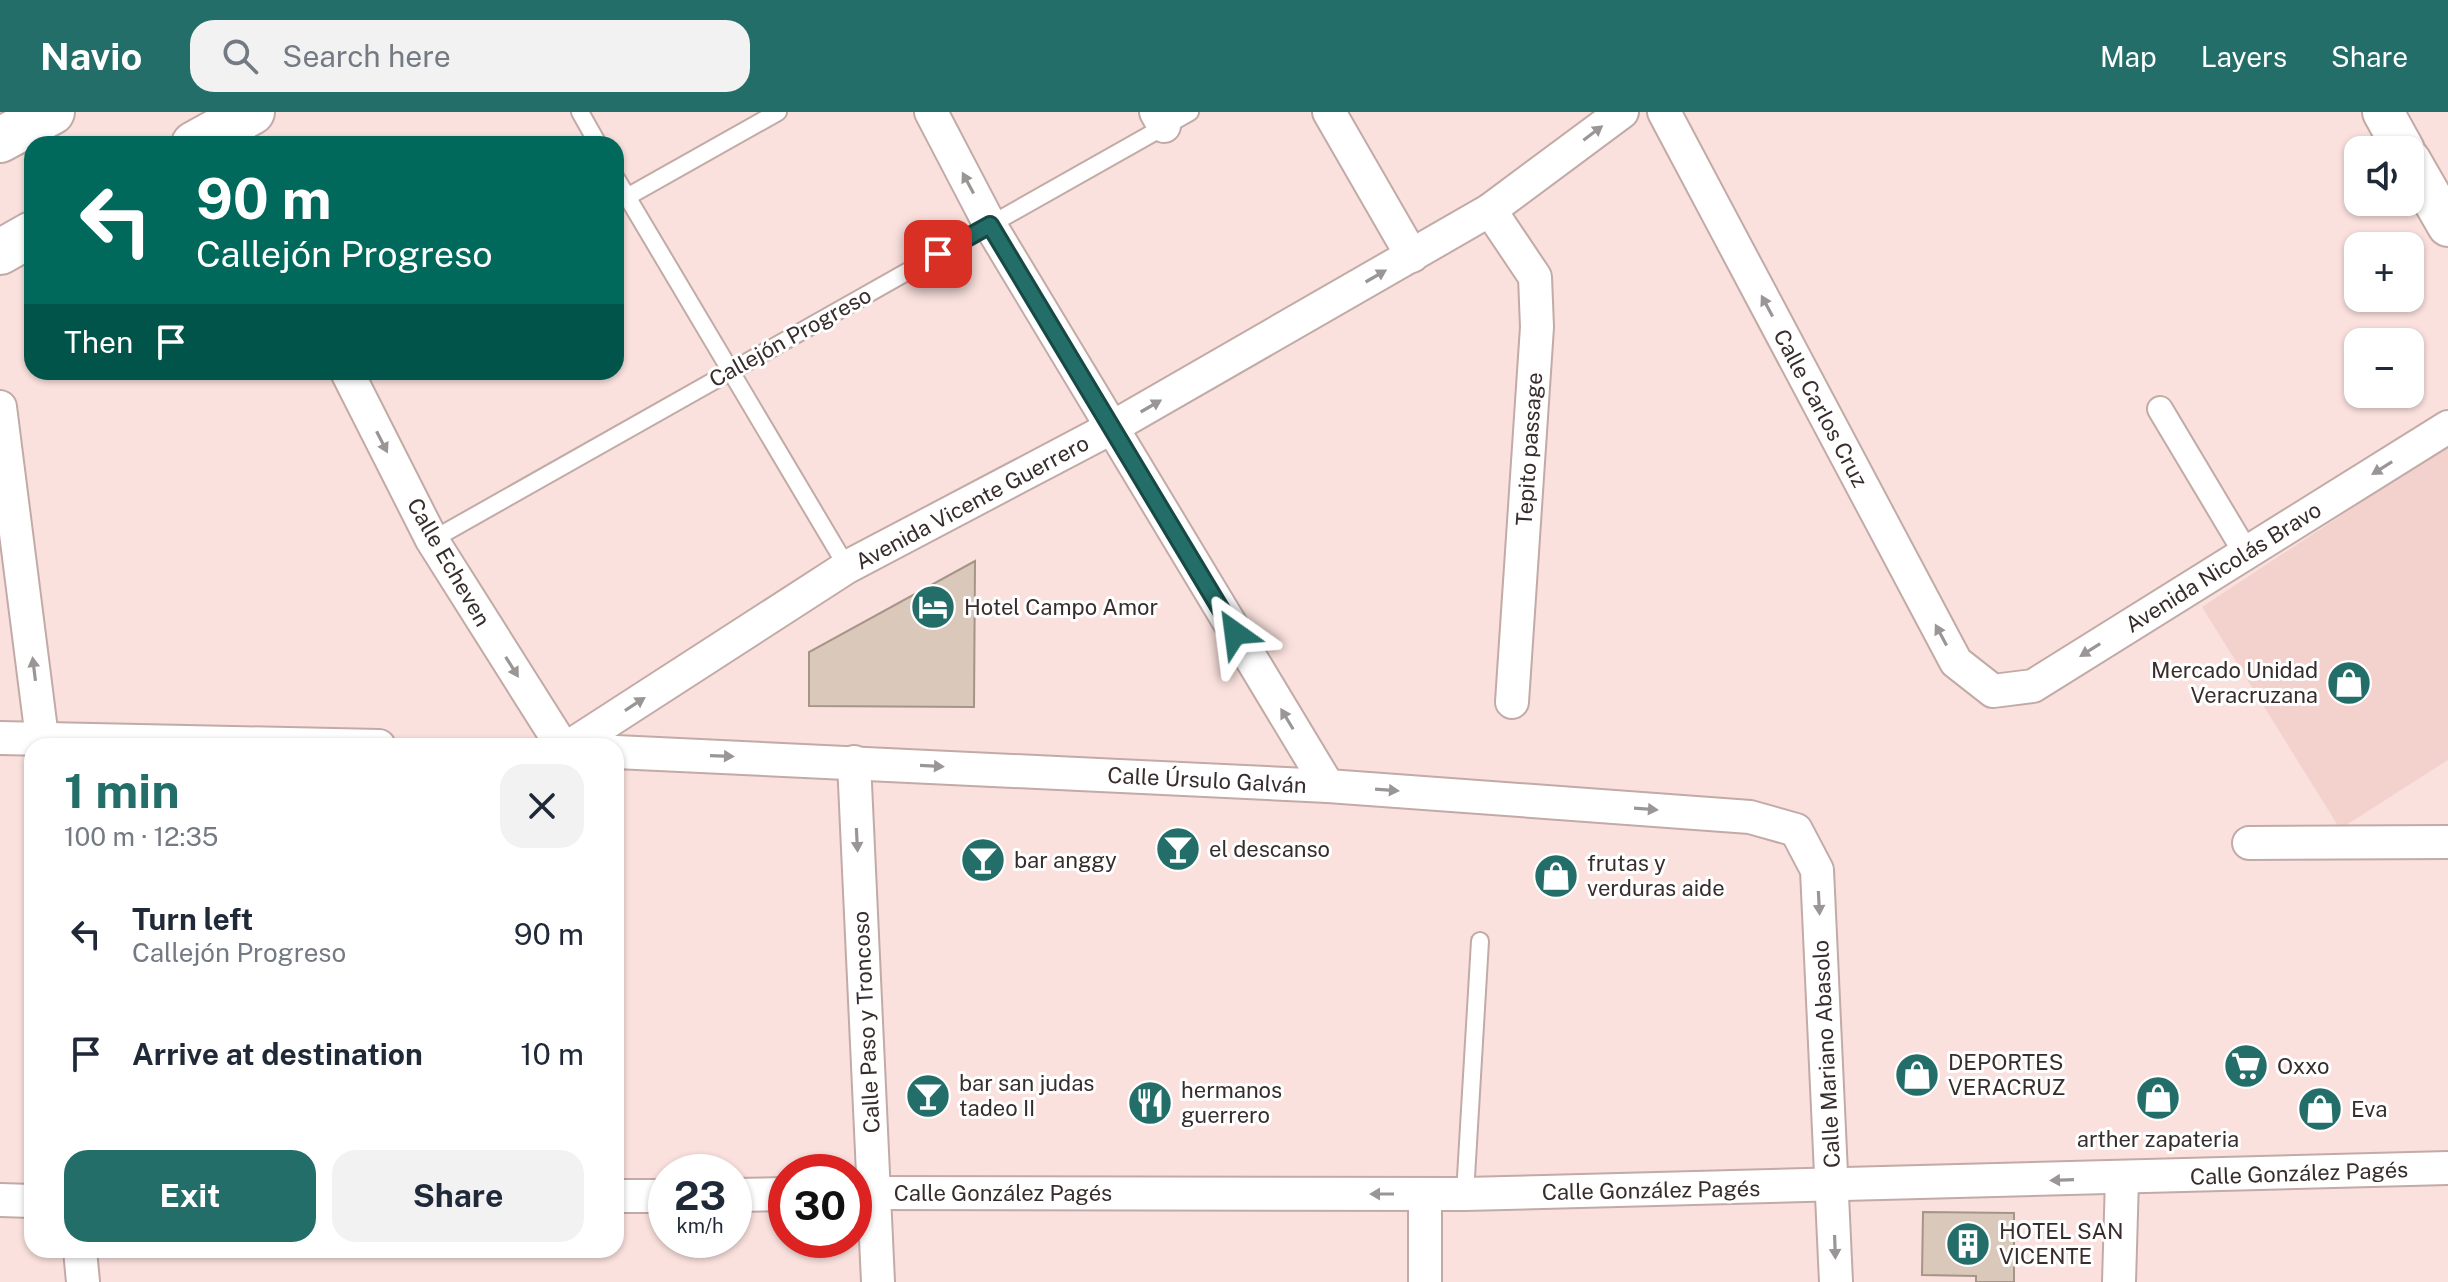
<!DOCTYPE html>
<meta charset="utf-8">
<style>
:root{--surface:#fff;--page:#f2f2f3;--text:#1f2937;--muted:#747a83;--accent:#246e69}
body{margin:0;font-family:"Public Sans",sans-serif;background:var(--page);color:var(--text);height:100vh;display:flex;flex-direction:column;font-size:30px;white-space:nowrap}
*{box-sizing:border-box;margin:0}
p{font-size:26px;color:var(--muted)}
.icon{flex:none;width:44px;height:44px;fill:none;stroke:currentColor;stroke-width:2;stroke-linecap:round;stroke-linejoin:round}
.map{position:relative;flex:1;overflow:hidden}
.sheet{position:absolute;left:24px;top:626px;width:600px;height:520px;display:flex;flex-direction:column;background:var(--surface);border-radius:24px;box-shadow:0 2px 6px #0004}
.sheet>*{flex:none}
.top-card{position:absolute;left:24px;top:24px;width:600px;height:244px;border-radius:24px;box-shadow:0 2px 6px #0004;background:#00695c;color:#fff;overflow:hidden}
.controls{position:absolute;left:2344px;top:24px;display:grid;gap:16px}
.controls a{display:grid;place-items:center;width:80px;height:80px;border-radius:16px;background:var(--surface);box-shadow:0 2px 6px #0004;font-size:40px}
.speed{position:absolute;left:648px;top:1042px;display:flex;gap:16px;font-size:40px;font-weight:700;text-align:center}
.speed>*{display:grid;place-content:center;width:104px;height:104px;border-radius:50%;background:var(--surface);box-shadow:0 2px 6px #0004;line-height:1}
.speed small{font-size:20px;font-weight:400}
.speed .limit{border:12px solid #d22;background:#fff;color:#111}
.pin{position:absolute;display:grid;place-items:center;width:68px;height:68px;color:#fff;margin:-34px;border-radius:16px;box-shadow:0 4px 12px #0006}
.me{position:absolute;width:88px;margin:-44px;rotate:329deg;stroke-linejoin:round;filter:drop-shadow(0 0 6px #0008)}
.turn{display:flex;align-items:center;gap:28px;height:168px;padding:0 40px;font-size:36px}
.turn .icon{width:104px;height:104px;stroke-width:2.5}
.turn b{display:block;font-size:56px;line-height:68px}
.then{display:flex;align-items:center;height:76px;padding:0 40px;background:#0003;gap:16px;font-size:30px}
.round{display:grid;place-items:center;flex:none;width:84px;height:84px;border-radius:24px;background:var(--page)}
.summary{display:flex;align-items:center;justify-content:space-between;height:136px;padding:0 40px}
h1{font-size:48px;font-weight:700;line-height:60px;color:var(--accent)}
.action{display:flex;gap:16px;margin-top:auto;padding:16px 40px}
.action a{flex:1;height:92px;border-radius:24px;background:var(--accent);color:#fff;font-size:32px;font-weight:700;line-height:92px;text-align:center}
.action a+a{background:var(--page);color:var(--text)}
ul{padding:0;list-style:none}
li{display:flex;align-items:center;gap:24px;height:120px;padding:0 40px}
li div{flex:1}
li b{display:block;font-size:30px}
li em{font-style:normal}
header{display:flex;align-items:center;gap:48px;box-sizing:border-box;height:112px;padding:0 40px;background:var(--accent);color:#fff}
header strong{font-size:38px}
nav{display:flex;gap:44px;margin-inline-start:auto;font-size:28px}
.search{width:560px;height:72px;background:var(--page);display:flex;align-items:center;gap:20px;box-sizing:border-box;padding:0 28px;border-radius:24px;color:var(--muted);font-size:30px}
.map>svg:first-child{display:block}
</style>
<header>
<strong>Navio</strong>
<div class="search"><svg class="icon" aria-label="search" viewBox="0 0 24 24"><circle cx="10" cy="10" r="6"/><path d="M15 15l6 6"/></svg>Search here</div>
<nav><a>Map</a><a>Layers</a><a>Share</a></nav>
</header>
<div class="map">
<svg width="2448" height="1170" viewBox="0 0 2448 1170">
<rect width="100%" height="100%" fill="#fae1dd"/>
<path fill="#f3d2cd" d="M 2448,333 L 2448,648 L 2340,717 L 2202,495 Z"/>
<g fill="#dac8ba" stroke="#a59487" stroke-width="2">
<path d="M 975,449 L 974,595 L 809,594 L 809,540 Z"/>
<path d="M 1923,1100 L 2014,1101 L 2014,1170 L 1976,1170 L 1976,1164 L 1922,1163 Z"/>
</g>
<g fill="none" stroke-linecap="round" stroke-linejoin="round">
<g stroke="#c2aaa6" stroke-width="20">
<g id="service">
<path d="M 580,0 L 598,32"/>
<path d="M 616,66 L 847,455"/>
<path d="M 627,85 L 778,0"/>
<path d="M 432,428 L 1190,0"/>
<path d="M 1465,1082 L 1480,829"/>
</g>
</g>
<g stroke="#c2aaa6" stroke-width="28">
<path id="pedestrian" d="M 2160,297 L 2246,441"/>
</g>
<g stroke="#c2aaa6" stroke-width="36">
<g id="minor">
<path d="M 931,0 L 990,113 L 1328,674"/>
<path d="M 1156,0 L 1164,14"/>
<path d="M 1329,0 L 1412,144"/>
<path d="M 1664,0 L 1956,550 L 1993,579 L 2033,574 L 2448,315"/>
<path d="M 1490,98 L 1535,165 L 1537,215 L 1512,590"/>
<path d="M 347,260 L 432,428 L 562,634"/>
<path d="M 0,295 L 43,634"/>
<path d="M 0,626 L 379,634"/>
<path d="M 570,634 L 847,455 L 1111,316 L 1490,98 L 1622,0"/>
<path d="M 616,640 L 1328,674 L 1750,705 L 1796,718 L 1817,758 L 1836,1170"/>
<path d="M 854,650 L 878,1170"/>
<path d="M 2249,731 L 2448,730"/>
<path d="M 854,1081 L 1465,1082 L 2448,1056"/>
<path d="M 734,1083 L 786,1082"/>
<path d="M 616,1084 L 666,1084"/>
<path d="M 0,1088 L 32,1089"/>
<path d="M 80,1138 L 83,1170"/>
<path d="M 1425,1170 L 1425,1082"/>
<path d="M 2119,1170 L 2122,1067"/>
</g>
</g>
<g stroke="#c2aaa6" stroke-width="44">
<g id="tertiary">
<path d="M 2383,0 L 2404,38"/>
<path d="M 2410,48 L 2448,114"/>
</g>
</g>
<g stroke="#c2aaa6" stroke-width="48">
<g id="primary">
<path d="M 0,28 L 52,0"/>
<path d="M 194,32 L 252,0"/>
<path d="M 0,140 L 32,122"/>
</g>
</g>
<use href="#service" stroke="#fff" stroke-width="16"/>
<use href="#pedestrian" stroke="#fff" stroke-width="24"/>
<use href="#minor" stroke="#fff" stroke-width="32"/>
<use href="#tertiary" stroke="#fff" stroke-width="40"/>
<use href="#primary" stroke="#fff" stroke-width="44"/>
</g>
<defs><path id="oneway-solid" d="M-6-.8H1V-3.2L6.5 0L1 3.2V.8H-6Z" transform="scale(2)"/></defs>
<g fill="#9b9696">
<use href="#oneway-solid" transform="translate(1593 21) rotate(-37)"/>
<use href="#oneway-solid" transform="translate(968 71) rotate(-118)"/>
<use href="#oneway-solid" transform="translate(1376 164) rotate(-30)"/>
<use href="#oneway-solid" transform="translate(1767 194) rotate(-118)"/>
<use href="#oneway-solid" transform="translate(1151 294) rotate(-30)"/>
<use href="#oneway-solid" transform="translate(382 330) rotate(63)"/>
<use href="#oneway-solid" transform="translate(2382 356) rotate(148)"/>
<use href="#oneway-solid" transform="translate(1941 523) rotate(-118)"/>
<use href="#oneway-solid" transform="translate(2090 538) rotate(148)"/>
<use href="#oneway-solid" transform="translate(512 555) rotate(58)"/>
<use href="#oneway-solid" transform="translate(34 557) rotate(-97)"/>
<use href="#oneway-solid" transform="translate(635 592) rotate(-33)"/>
<use href="#oneway-solid" transform="translate(1287 607) rotate(-121)"/>
<use href="#oneway-solid" transform="translate(722 644) rotate(2)"/>
<use href="#oneway-solid" transform="translate(932 654) rotate(3)"/>
<use href="#oneway-solid" transform="translate(1387 678) rotate(4)"/>
<use href="#oneway-solid" transform="translate(1646 697) rotate(4)"/>
<use href="#oneway-solid" transform="translate(857 728) rotate(87)"/>
<use href="#oneway-solid" transform="translate(1819 791) rotate(87)"/>
<use href="#oneway-solid" transform="translate(2062 1068) rotate(178)"/>
<use href="#oneway-solid" transform="translate(1382 1082) rotate(-180)"/>
<use href="#oneway-solid" transform="translate(1835 1135) rotate(88)"/>
</g>
<g fill="none" stroke-linecap="round" stroke-linejoin="round">
<g stroke="#174844" stroke-width="20">
<path id="route" d="M 938,142 L 990,113 L 1235,521"/>
</g>
<use href="#route" stroke="#246e69" stroke-width="14"/>
</g>
<defs>
<g id="hotel-disc" transform="scale(2.3)"><circle r="9.5" fill="#246e69" stroke="#fff"/><path d="M-6-4.5h1.5V1H6V5H4.5V3h-9V5H-6ZM-4 0a1.8 1.8 0 1 1 3.6 0ZM.5 0V-2.5h3Q6-2.5 6 0Z" fill="#fff"/></g>
<g id="shop-disc" transform="scale(2.3)"><circle r="9.5" fill="#246e69" stroke="#fff"/><path d="M-5-2.5h2.3a2.7 3.5 0 0 1 5.4 0H5L5.5 6h-11ZM-1.5-2.5h3a1.5 2.3 0 0 0-3 0Z" fill="#fff"/></g>
<g id="bar-disc" transform="scale(2.3)"><circle r="9.5" fill="#246e69" stroke="#fff"/><path d="M-6-5H6L.8 .8V4.5H3.5V6h-7V4.5H-.8V.8Z" fill="#fff"/></g>
<g id="supermarket-disc" transform="scale(2.3)"><circle r="9.5" fill="#246e69" stroke="#fff"/><path d="M-6-5.5h2.5l.6 2H6L4.5 2H-2.5L-4.4-4H-6ZM-1.5 3.2a1.3 1.3 0 1 0 .1 0ZM3 3.2a1.3 1.3 0 1 0 .1 0Z" fill="#fff"/></g>
<g id="restaurant-disc" transform="scale(2.3)"><circle r="9.5" fill="#246e69" stroke="#fff"/><path d="M-5-6h1v4h1v-4h1v4h1v-4h1v5L-1.5 .5V6h-2V.5L-5-1ZM5-6V6H3V1.5H1.5Q1.5-4 5-6Z" fill="#fff"/></g>
<g id="building-disc" transform="scale(2.3)"><circle r="9.5" fill="#246e69" stroke="#fff"/><path d="M-4-6H4V6H1V3H-1V6H-4ZM-2.5-4.3h1.7v1.8h-1.7ZM.8-4.3h1.7v1.8H.8ZM-2.5-1h1.7V.8h-1.7ZM.8-1h1.7V.8H.8Z" fill="#fff"/></g>
</defs>
<g fill-rule="evenodd">
<use href="#hotel-disc" x="933" y="495"/>
<use href="#shop-disc" x="2349" y="571"/>
<use href="#bar-disc" x="1178" y="737"/>
<use href="#bar-disc" x="983" y="748"/>
<use href="#shop-disc" x="1556" y="764"/>
<use href="#supermarket-disc" x="2246" y="954"/>
<use href="#shop-disc" x="1917" y="963"/>
<use href="#bar-disc" x="928" y="984"/>
<use href="#shop-disc" x="2158" y="986"/>
<use href="#restaurant-disc" x="1150" y="991"/>
<use href="#shop-disc" x="2320" y="997"/>
<use href="#building-disc" x="1968" y="1132"/>
</g>
<g text-anchor="middle" stroke-width="6" stroke-linejoin="round" paint-order="stroke">
<g font-size="22" fill="#372d2c" stroke="#fff">
<text transform="translate(790 225) rotate(-29)" y="8">Callejón Progreso</text>
<text transform="translate(1821 296) rotate(62)" y="8">Calle Carlos Cruz</text>
<text transform="translate(1529 337) rotate(-86)" y="8">Tepito passage</text>
<text transform="translate(972 390) rotate(-28)" y="8">Avenida Vicente Guerrero</text>
<text transform="translate(449 450) rotate(60)" y="8">Calle Echeven</text>
<text transform="translate(2223 455) rotate(-32)" y="8">Avenida Nicolás Bravo</text>
<text transform="translate(1207 668) rotate(3)" y="8">Calle Úrsulo Galván</text>
<text transform="translate(866 910) rotate(-93)" y="8">Calle Paso y Troncoso</text>
<text transform="translate(1826 942) rotate(-93)" y="8">Calle Mariano Abasolo</text>
<text transform="translate(2299 1061) rotate(-2)" y="8">Calle González Pagés</text>
<text transform="translate(1651 1078) rotate(-1)" y="8">Calle González Pagés</text>
<text x="1003" y="1089">Calle González Pagés</text>
</g>
<g font-size="22" fill="#372d2c" stroke="#fff" text-anchor="start">
<text x="964" y="503">Hotel Campo Amor</text>
<text x="2318" y="566" text-anchor="end">Mercado Unidad<tspan x="2318" dy="25">Veracruzana</tspan></text>
<text x="1209" y="745">el descanso</text>
<text x="1014" y="756">bar anggy</text>
<text x="1587" y="759">frutas y<tspan x="1587" dy="25">verduras aide</tspan></text>
<text x="1948" y="958">DEPORTES<tspan x="1948" dy="25">VERACRUZ</tspan></text>
<text x="2277" y="962">Oxxo</text>
<text x="959" y="979">bar san judas<tspan x="959" dy="25">tadeo II</tspan></text>
<text x="1181" y="986">hermanos<tspan x="1181" dy="25">guerrero</tspan></text>
<text x="2351" y="1005">Eva</text>
<text x="2158" y="1035" text-anchor="middle">arther zapateria</text>
<text x="1999" y="1127">HOTEL SAN<tspan x="1999" dy="25">VICENTE</tspan></text>
</g>
</g>
</svg>
<div class="controls">
<a><svg class="icon" aria-label="sound" viewBox="0 0 24 24"><path d="M4 9h4l5-4v14l-5-4H4zM17 9q2 3 0 6"/></svg></a>
<a>+</a>
<a>−</a>
</div>
<div class="speed"><div>23<small>km/h</small></div><div class="limit">30</div></div>
<div class="pin" style="left:938px;top:142px;background:#d93025"><svg class="icon" aria-label="arrive" viewBox="0 0 24 24"><path d="M6 21V4h12l-3 4 3 4H6"/></svg></div>
<svg class="me" style="left:1235px;top:521px" viewBox="-20 -20 40 40"><path d="M0-17L14 15 0 8-14 15z" fill="#246e69" stroke="#fff" stroke-width="4"/></svg>
<div class="top-card">
<div class="turn"><svg class="icon" aria-label="left" viewBox="0 0 24 24"><path d="M17 20v-9H6M10 6l-5 5 5 5"/></svg><div><b>90 m</b>Callejón Progreso</div></div>
<div class="then">Then<svg class="icon" aria-label="arrive" viewBox="0 0 24 24"><path d="M6 21V4h12l-3 4 3 4H6"/></svg></div>
</div>
<section class="sheet">
<div class="summary"><div><h1>1 min</h1><p>100 m · 12:35</p></div><a class="round"><svg class="icon" aria-label="close" viewBox="0 0 24 24"><path d="M6 6l12 12M18 6L6 18"/></svg></a></div>
<ul>
<li><svg class="icon" aria-label="left" viewBox="0 0 24 24"><path d="M17 20v-9H6M10 6l-5 5 5 5"/></svg><div><b>Turn left</b><p>Callejón Progreso</p></div><em>90 m</em></li>
<li><svg class="icon" aria-label="arrive" viewBox="0 0 24 24"><path d="M6 21V4h12l-3 4 3 4H6"/></svg><div><b>Arrive at destination</b></div><em>10 m</em></li>
</ul>
<div class="action"><a>Exit</a><a>Share</a></div>
</section>
</div>
